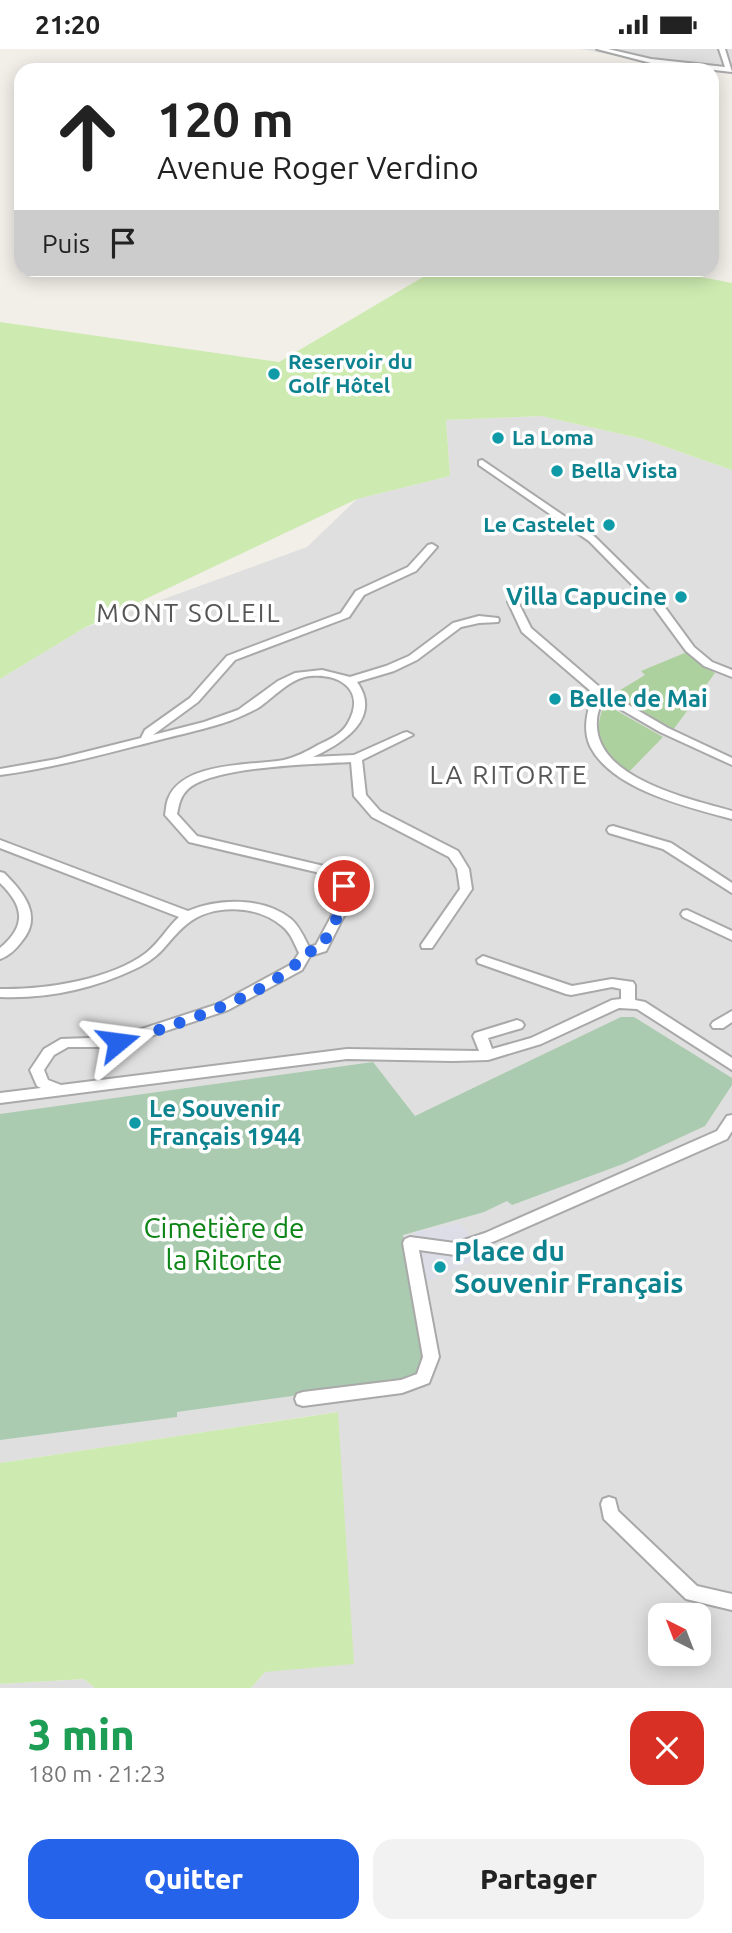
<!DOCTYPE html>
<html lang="fr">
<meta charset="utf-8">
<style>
:root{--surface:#fff;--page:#f2f2f2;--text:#222;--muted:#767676;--accent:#2563eb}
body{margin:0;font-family:Ubuntu,sans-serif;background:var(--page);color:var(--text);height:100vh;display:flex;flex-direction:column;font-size:26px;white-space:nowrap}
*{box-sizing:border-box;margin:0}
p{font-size:23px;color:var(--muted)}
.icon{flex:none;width:38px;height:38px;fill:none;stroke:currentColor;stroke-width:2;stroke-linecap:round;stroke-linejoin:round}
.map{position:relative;height:1639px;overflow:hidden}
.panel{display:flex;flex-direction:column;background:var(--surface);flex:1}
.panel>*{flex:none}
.top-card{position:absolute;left:14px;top:14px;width:705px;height:214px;border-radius:21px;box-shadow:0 4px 18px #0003;background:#fff;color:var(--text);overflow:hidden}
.needle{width:46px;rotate:318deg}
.controls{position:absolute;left:648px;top:1554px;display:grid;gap:14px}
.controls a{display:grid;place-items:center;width:63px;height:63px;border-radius:14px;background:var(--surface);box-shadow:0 4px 18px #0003;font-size:35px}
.pin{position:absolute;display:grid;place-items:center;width:60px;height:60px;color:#fff;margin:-30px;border:4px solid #fff;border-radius:50%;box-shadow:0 2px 7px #0007}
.me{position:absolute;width:77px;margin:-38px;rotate:74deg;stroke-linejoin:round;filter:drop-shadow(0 0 5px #0008)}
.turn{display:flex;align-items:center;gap:24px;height:147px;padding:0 28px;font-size:32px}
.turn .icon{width:91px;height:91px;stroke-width:2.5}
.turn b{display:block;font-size:49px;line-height:60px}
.then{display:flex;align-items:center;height:66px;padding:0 28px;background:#0003;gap:14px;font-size:26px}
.round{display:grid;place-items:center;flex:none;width:74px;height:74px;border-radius:21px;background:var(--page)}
.headline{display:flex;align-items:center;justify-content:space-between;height:119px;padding:0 28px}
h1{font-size:42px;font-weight:800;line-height:52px;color:#1e9e55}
.button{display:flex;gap:14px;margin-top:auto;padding:14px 28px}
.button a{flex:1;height:80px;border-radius:21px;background:var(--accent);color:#fff;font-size:28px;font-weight:800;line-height:80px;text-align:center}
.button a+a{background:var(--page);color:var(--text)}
.status{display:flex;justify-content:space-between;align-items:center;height:49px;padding:0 35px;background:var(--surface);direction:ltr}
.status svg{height:19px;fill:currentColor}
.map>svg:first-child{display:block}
</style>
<div class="status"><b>21:20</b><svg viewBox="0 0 49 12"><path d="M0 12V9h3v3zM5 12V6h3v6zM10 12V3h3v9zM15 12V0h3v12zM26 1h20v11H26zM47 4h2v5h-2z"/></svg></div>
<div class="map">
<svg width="732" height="1639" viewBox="0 0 732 1639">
<rect width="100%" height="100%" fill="#f2efe9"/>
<g fill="#e0dfdf" fill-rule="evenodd">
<path d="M 581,0 L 732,0 L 732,24 L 673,18 Z"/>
<path d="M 541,367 L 643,390 L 732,421 L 732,1639 L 251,1639 L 265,1623 L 337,1363 L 0,1414 L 0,630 L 84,579 L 307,498 L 357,450 L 450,427 L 446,371 ZM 660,1566 L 698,1566 L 698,1605 L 660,1605 Z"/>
<path d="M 84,1630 L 95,1639 L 0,1639 L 0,1635 Z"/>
</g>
<g fill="#cdebb0">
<path d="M 660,220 L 732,234 L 732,421 L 643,390 L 541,367 L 446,371 L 450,427 L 357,450 L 84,579 L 0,630 L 0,273 L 279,313 L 435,221 Z"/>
<path d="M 338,1363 L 354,1615 L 265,1623 L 251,1639 L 95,1639 L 84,1630 L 0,1635 L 0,1414 Z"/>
</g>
<g fill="#add19e">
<path d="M 687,603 L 715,624 L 673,681 L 612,646 L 645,626 L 641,622 Z"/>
<path d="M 603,659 L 612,659 L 663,688 L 627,725 C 605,704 591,690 603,659 Z"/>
</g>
<path fill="#aacbaf" d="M 621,968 L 634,968 L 732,1029 L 732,1036 L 705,1077 L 623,1115 L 512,1156 L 507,1152 L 484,1163 L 403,1186 L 426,1308 L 418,1324 L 401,1332 L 177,1363 L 177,1368 L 0,1391 L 0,1065 L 373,1013 L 415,1067 Z"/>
<path fill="#dddde8" d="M 459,1174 L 472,1189 L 490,1188 L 497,1201 L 422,1235 L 415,1183 Z"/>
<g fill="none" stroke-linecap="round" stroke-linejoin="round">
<g stroke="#a9a9a9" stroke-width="4">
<g id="street">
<path d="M 597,0 L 608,0 L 651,10 L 725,18 L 719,0 L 725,0 L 732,23 L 651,14 Z"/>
<path d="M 482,411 L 595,488 L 661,553 L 694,598 L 712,613 L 732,621 L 732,628 L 704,617 L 686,602 L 653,557 L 589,492 L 479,416 L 479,412 Z"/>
<path d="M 432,495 L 437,498 L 416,522 L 364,546 L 349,568 L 235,611 L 198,653 L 153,686 L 204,673 L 238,661 L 278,632 L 295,624 L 322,621 L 350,628 L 386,617 L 409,607 L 453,574 L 479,567 L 498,569 L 499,571 L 498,573 L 479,574 L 461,578 L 417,611 L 394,622 L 357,633 C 383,670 341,695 313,708 L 354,706 L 403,684 L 407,683 L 413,686 L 362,711 L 366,746 L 380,762 L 458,802 L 469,820 L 472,840 L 432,899 L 422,899 L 421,896 L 460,840 L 457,820 L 449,808 L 372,768 L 354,747 L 351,713 C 316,715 211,717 187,741 C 180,748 179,756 177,765 L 197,787 L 324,817 L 348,834 L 351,853 L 326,902 L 310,907 L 302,921 L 228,961 L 118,998 L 68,998 L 54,1006 L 44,1021 L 48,1031 L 61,1036 L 347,1000 L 479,1002 L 473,987 L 475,984 L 517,971 L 522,973 L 524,976 L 522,979 L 488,989 L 492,1000 L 531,989 L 612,951 L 621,950 L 621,940 L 612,938 L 571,946 L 566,945 L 478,914 L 477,911 L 483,907 L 572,937 L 612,930 L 633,933 L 635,936 L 635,951 L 645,953 L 732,1009 L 732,1021 L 637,960 L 619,959 L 541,995 L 488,1011 L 453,1012 L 347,1010 L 0,1054 L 0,1044 L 41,1039 L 37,1037 L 30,1021 L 44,1000 L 61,990 L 117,988 L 218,955 L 292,915 L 299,904 C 294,894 291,884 282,877 C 258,856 212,854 187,875 C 165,893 165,906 135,920 C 93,940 46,950 0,948 L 0,940 C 44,941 110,931 146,904 C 159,894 167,879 179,868 L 0,799 L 0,791 L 188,862 C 219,849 263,848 291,870 C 299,877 304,888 309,898 L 316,896 L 339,853 L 338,839 L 316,823 L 189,793 L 165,766 C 166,761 166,755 168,750 C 183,712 251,717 284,711 C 296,708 308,702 318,696 C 329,691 342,685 348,674 C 366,642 341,624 310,627 C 291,629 276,646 261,657 C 252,663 242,667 232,671 C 207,680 181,685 155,692 C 104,705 53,719 0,726 L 0,720 L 57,710 L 141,689 L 145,681 L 190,649 L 227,607 L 341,564 L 356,542 L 408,518 L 428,496 Z"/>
<path d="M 513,550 L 518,553 L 531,579 L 603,641 L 668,679 L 732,709 L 732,716 L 660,683 L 603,650 C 601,656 597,664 597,671 C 592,729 690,750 732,762 L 732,770 C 688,758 612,741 590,697 C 582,679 588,661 593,644 L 522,583 L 508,553 Z"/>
<path d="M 613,777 L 671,794 L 732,834 L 732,844 L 663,800 L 609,784 L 607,781 L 609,778 Z"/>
<path d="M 0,823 L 4,824 C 24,844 43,867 22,892 C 16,900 9,907 0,910 L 0,899 C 27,877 24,857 0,834 Z"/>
<path d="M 687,861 L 732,882 L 732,891 L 683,868 L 681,865 L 683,862 Z"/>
<path d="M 732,962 L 732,973 L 723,979 L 713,979 L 711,976 L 713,973 Z"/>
<path d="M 732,1066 L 732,1082 L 727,1090 L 495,1192 L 455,1206 L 419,1201 L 439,1308 L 429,1334 L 402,1344 L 303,1357 L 297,1355 L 295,1350 L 297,1345 L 303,1343 L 401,1331 L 417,1325 L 423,1308 L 403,1194 L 405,1190 L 410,1188 L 455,1194 L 485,1184 L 717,1082 L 727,1067 Z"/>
<path d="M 609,1448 L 615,1450 L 618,1462 L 697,1537 L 732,1545 L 732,1561 L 686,1550 L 604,1470 L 601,1455 L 603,1450 Z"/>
</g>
</g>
<use href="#street" fill="#fff" fill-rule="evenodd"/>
</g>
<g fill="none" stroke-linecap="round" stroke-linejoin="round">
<path stroke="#2563eb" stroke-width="12" stroke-dasharray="0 21.6" d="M 118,993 C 163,981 281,943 305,904 L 321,899 L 345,853 L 344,837"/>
</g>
<g fill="#0f9aa8" stroke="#fff" stroke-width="2.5">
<circle cx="274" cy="325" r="7"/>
<circle cx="498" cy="389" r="7"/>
<circle cx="557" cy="422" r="7"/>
<circle cx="609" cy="476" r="7"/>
<circle cx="681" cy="548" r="7"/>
<circle cx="555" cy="650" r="7"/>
<circle cx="135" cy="1074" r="7"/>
<circle cx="440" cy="1218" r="7"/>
</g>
<g text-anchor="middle" stroke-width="7" stroke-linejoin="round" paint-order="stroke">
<g font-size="21" font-weight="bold" fill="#0d838f" stroke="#fff" text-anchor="start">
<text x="288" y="320">Reservoir du<tspan x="288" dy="24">Golf Hôtel</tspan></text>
<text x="512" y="396">La Loma</text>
<text x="571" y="429">Bella Vista</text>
<text x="595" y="483" text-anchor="end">Le Castelet</text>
</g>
<g font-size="24" font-weight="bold" fill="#0d838f" stroke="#fff" text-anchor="start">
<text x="667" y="556" text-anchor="end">Villa Capucine</text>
<text x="569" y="658">Belle de Mai</text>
<text x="149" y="1068">Le Souvenir<tspan x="149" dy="28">Français 1944</tspan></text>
</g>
<g font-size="26" letter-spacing="2" fill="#555" stroke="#fff">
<text x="189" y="573">MONT SOLEIL</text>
<text x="509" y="735">LA RITORTE</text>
</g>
<g font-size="28" fill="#0c8416" stroke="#fff">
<text x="224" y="1189">Cimetière de<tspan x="224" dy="32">la Ritorte</tspan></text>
</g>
<g font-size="28" font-weight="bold" fill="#0d838f" stroke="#fff" text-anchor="start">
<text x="454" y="1212">Place du<tspan x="454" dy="32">Souvenir Français</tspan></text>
</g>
</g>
</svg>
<div class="controls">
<a><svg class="needle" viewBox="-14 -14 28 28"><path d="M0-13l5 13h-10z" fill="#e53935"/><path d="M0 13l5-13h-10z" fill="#767676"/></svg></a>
</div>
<div class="pin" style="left:344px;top:837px;background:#d93025"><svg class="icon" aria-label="arrive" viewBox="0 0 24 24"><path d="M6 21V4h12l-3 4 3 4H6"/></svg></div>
<svg class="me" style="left:118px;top:993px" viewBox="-20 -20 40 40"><path d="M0-17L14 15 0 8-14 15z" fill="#2563eb" stroke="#fff" stroke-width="4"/></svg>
<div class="top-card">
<div class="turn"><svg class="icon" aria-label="ahead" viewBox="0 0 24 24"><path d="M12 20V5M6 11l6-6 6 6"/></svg><div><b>120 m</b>Avenue Roger Verdino</div></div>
<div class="then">Puis<svg class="icon" aria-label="arrive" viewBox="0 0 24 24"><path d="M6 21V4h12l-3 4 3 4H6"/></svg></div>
</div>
</div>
<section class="panel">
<div class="headline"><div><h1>3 min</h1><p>180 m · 21:23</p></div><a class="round" style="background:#d93025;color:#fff"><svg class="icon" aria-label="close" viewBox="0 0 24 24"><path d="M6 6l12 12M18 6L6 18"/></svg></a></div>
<div class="button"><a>Quitter</a><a>Partager</a></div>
</section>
